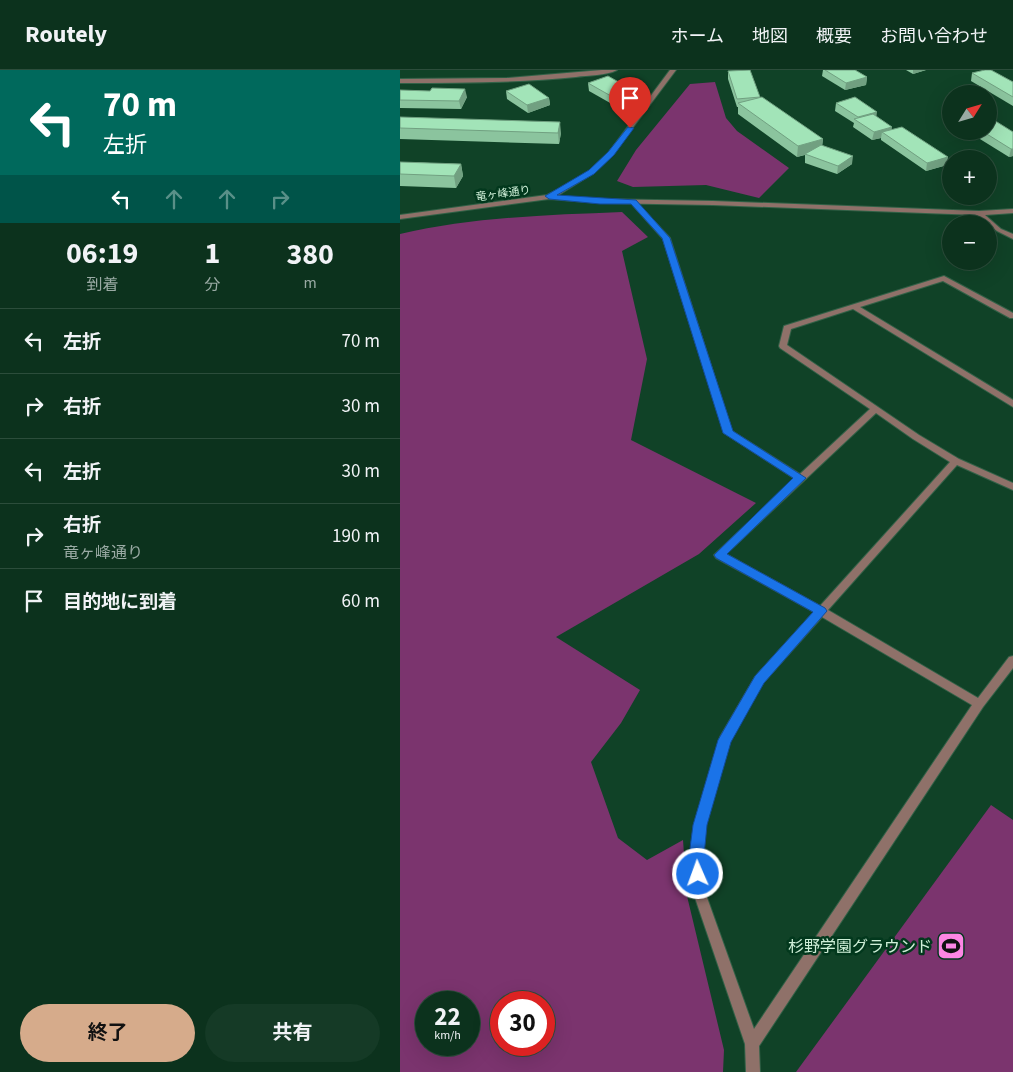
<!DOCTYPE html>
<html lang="ja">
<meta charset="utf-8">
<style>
:root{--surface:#0c321d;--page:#153a26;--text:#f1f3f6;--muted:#9aaaa4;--line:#2c4d3b;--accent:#d6ab8b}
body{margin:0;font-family:"Source Sans 3","Noto Sans JP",sans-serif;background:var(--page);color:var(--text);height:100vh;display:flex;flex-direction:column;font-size:19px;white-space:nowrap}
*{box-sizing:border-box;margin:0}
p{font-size:16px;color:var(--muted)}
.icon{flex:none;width:28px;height:28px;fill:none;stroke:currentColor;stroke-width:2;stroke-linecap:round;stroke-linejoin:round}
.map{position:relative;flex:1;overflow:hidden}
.details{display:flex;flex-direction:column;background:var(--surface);width:400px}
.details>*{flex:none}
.guide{background:#00695c;color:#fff;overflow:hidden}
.needle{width:32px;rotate:53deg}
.tools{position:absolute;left:542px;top:15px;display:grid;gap:10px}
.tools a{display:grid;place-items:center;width:55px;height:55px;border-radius:50%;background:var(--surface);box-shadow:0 5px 20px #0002,0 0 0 1px var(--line);font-size:25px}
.speed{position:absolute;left:15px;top:921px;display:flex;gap:10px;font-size:25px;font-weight:700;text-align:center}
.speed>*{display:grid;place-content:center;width:65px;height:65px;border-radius:50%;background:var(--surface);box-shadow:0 5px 20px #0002,0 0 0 1px var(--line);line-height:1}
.speed small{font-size:12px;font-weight:400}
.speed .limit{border:8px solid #d22;background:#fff;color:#111}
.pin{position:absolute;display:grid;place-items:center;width:42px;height:42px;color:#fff;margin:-51px -21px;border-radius:50% 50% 50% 0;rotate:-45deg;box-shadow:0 0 5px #0007}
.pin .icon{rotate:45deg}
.me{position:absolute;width:55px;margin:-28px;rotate:358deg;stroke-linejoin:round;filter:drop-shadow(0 0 4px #0008)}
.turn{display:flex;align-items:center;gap:18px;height:105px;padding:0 20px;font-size:22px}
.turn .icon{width:65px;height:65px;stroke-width:2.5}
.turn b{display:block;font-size:35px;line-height:42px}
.lanes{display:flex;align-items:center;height:48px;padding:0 20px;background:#0003;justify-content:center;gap:25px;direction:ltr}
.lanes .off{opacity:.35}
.eta{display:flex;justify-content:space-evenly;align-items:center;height:85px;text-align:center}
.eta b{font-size:30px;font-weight:700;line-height:35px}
.button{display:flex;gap:10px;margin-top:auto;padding:10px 20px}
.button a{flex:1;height:58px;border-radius:30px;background:var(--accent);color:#111;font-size:20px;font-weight:700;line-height:58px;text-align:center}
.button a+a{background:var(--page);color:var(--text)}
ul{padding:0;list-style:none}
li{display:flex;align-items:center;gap:15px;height:65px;padding:0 20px;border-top:1px solid var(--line)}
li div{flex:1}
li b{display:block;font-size:19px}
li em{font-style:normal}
header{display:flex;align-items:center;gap:30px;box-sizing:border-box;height:70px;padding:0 25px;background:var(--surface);border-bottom:1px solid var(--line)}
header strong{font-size:24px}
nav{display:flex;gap:28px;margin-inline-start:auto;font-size:18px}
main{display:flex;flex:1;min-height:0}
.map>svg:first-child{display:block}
</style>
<header>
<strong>Routely</strong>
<nav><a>ホーム</a><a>地図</a><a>概要</a><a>お問い合わせ</a></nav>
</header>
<main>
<section class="details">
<div class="guide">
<div class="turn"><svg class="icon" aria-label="left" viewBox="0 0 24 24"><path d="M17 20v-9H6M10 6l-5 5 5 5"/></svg><div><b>70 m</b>左折</div></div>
<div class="lanes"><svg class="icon" aria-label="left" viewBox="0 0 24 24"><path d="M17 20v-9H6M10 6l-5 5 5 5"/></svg><svg class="icon off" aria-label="ahead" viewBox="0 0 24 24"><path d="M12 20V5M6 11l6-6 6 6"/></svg><svg class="icon off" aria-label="ahead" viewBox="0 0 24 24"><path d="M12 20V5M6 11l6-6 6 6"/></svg><svg class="icon off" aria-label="right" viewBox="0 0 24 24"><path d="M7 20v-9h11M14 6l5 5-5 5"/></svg></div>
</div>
<div class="eta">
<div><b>06:19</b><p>到着</p></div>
<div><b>1</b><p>分</p></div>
<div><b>380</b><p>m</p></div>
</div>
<ul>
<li><svg class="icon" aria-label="left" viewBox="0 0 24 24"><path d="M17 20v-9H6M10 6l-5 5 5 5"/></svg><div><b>左折</b></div><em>70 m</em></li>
<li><svg class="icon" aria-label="right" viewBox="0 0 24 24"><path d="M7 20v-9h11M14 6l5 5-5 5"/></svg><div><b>右折</b></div><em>30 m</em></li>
<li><svg class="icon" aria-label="left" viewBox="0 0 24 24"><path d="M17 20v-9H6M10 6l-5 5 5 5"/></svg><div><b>左折</b></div><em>30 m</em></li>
<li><svg class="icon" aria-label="right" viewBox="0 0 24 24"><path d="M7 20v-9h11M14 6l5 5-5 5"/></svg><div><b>右折</b><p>竜ヶ峰通り</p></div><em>190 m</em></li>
<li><svg class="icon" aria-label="arrive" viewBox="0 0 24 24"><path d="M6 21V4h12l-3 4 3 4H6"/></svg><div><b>目的地に到着</b></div><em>60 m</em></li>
</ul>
<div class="button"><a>終了</a><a>共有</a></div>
</section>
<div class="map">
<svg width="613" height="1002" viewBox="0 0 613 1002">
<rect width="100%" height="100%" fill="#104227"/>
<g fill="#7b346e" fill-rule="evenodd">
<path d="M 315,12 L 326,48 L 337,61 L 389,98 L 359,128 L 306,115 L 233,117 L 217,111 L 236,80 L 290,14 Z"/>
<path d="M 222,142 L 248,167 L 222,181 L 247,289 L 231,370 L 356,433 L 299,484 L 156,567 L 240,620 L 221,653 L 191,692 L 218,768 L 247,790 L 283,770 L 287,826 L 324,980 L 323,1002 L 0,1002 L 0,164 C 72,147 148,145 222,142 ZM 26,932 L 69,932 L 69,975 L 26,975 ZM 101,932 L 144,932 L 144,975 L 101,975 Z"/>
<path d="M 591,735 L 613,750 L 613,1002 L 396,1002 Z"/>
</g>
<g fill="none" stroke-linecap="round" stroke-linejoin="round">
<g stroke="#326147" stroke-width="2">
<path id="pedestrian" d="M 202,0 L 217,0 C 206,6 188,5 176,7 C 117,13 59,13 0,13 L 0,9 L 107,8 Z"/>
</g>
<g stroke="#326147" stroke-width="2">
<path id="minor" d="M 231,131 L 235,131 L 270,168 L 332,361 L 400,404 L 470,339 L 380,278 L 379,276 L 384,256 L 544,206 L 613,243 L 613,248 L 610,248 L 543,211 L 460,237 L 613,330 L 613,337 L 453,239 L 391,259 L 387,275 L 519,365 L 559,389 L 613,413 L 613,420 L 557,395 L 428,540 L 578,628 L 609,587 L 613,586 L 613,598 L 583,637 L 359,976 L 360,1002 L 346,1002 L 345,974 L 293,822 L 290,786 L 294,755 L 320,667 L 355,607 L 414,542 L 316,488 L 314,485 L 395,409 L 324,363 L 263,169 L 231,133 ZM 476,343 L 513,369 L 550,392 L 420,536 L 326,484 ZM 422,547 L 572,635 L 354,959 L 305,822 L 302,786 L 306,755 L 329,671 L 363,613 Z"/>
</g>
<g stroke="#326147" stroke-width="2">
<path id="tertiary" d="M 270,0 L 276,0 L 213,84 L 194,103 L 157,126 L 199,129 L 313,131 L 579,141 L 613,139 L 613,143 L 585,145 L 601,159 L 613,164 L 613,169 L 597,161 L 577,145 L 313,135 L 199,133 L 149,129 L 0,149 L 0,145 L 147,125 L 170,114 L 190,101 L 209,82 Z"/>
</g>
<use href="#pedestrian" fill="#8f7169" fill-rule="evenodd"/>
<use href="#minor" fill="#8f7169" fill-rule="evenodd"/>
<use href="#tertiary" fill="#8f7169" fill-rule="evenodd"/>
</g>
<g fill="#8bc49e">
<path d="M 423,0 L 455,0 L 467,7 L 466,15 L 445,20 L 422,6 Z"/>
<path d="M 506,0 L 526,0 L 513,4 Z"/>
<path d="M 328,1 L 360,27 L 423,69 L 422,75 L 452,94 L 437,104 L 405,93 L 405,85 L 397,87 L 338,44 L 338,37 L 337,37 L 328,9 Z"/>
<path d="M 572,3 L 613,12 L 613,36 L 571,11 Z"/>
<path d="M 188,13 L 231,27 L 212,34 L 189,21 Z"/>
<path d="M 0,20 L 67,27 L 61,39 L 0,38 Z"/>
<path d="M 106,21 L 149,28 L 150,35 L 128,43 L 107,29 Z"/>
<path d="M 436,33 L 477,47 L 492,60 L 547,95 L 526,101 L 481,70 L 481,68 L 472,70 L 453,57 L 454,53 L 435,41 Z"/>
<path d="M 551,39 L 551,51 L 546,48 L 548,40 Z"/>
<path d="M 0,47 L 161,63 L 159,74 L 0,69 Z"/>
<path d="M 567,61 L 613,62 L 613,86 L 609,87 Z"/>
<path d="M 0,92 L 61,94 L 63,106 L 56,118 L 0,116 Z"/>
</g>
<g fill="#71a081">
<path d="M 513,0 L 526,0 L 513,4 Z"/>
<path d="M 467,7 L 466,15 L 445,20 L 446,13 Z"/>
<path d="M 65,19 L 67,27 L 61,39 L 59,31 Z"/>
<path d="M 231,19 L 231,27 L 212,34 L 211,26 Z"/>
<path d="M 149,28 L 150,35 L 128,43 L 127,35 Z"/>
<path d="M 477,42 L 476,50 L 457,51 L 458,47 Z"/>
<path d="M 160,52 L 161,63 L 159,74 L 158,63 Z"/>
<path d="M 492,57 L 491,65 L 482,62 L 481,68 L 472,70 L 474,62 Z"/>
<path d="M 423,69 L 422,80 L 397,87 L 398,76 Z"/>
<path d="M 611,79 L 613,79 L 613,86 L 609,87 Z"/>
<path d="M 453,86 L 452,94 L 437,104 L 438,96 Z"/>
<path d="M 548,87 L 547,95 L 526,101 L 527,93 Z"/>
<path d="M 61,94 L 63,106 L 56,118 L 54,106 Z"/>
</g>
<g fill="#a2e4b8" stroke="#71a081">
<path d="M 350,0 L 360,27 L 337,29 L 328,1 Z"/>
<path d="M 425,0 L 455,0 L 467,7 L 446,13 Z"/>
<path d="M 585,0 L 591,0 L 613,12 L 613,27 L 572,3 Z"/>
<path d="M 208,6 L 231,19 L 211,26 L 188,13 Z"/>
<path d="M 129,14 L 149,28 L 127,35 L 106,21 Z"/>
<path d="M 32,18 L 65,19 L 59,31 L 0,30 L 0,20 L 30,21 Z"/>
<path d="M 362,27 L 423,69 L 398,76 L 338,33 Z"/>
<path d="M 455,27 L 477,42 L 458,47 L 436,33 Z"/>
<path d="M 473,44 L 492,57 L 474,62 L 454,49 Z"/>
<path d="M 0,47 L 160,52 L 158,63 L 0,58 Z"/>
<path d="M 589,47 L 613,62 L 613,79 L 611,79 L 582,61 L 589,61 Z"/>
<path d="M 502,57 L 548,87 L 527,93 L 482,62 Z"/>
<path d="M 421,75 L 453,86 L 438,96 L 405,84 Z"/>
<path d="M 0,92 L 61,94 L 54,106 L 0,104 Z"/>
</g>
<path fill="#1a73e8" stroke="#114b97" d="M 228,57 L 234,58 L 214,85 L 194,104 L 157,125 L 236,130 L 270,168 L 333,361 L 406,408 L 327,484 L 425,538 L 427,541 L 364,613 L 331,672 L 307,755 L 304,786 L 305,804 L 303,809 L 298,811 L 293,809 L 289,786 L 293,755 L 318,670 L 355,606 L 413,542 L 316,488 L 314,485 L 393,408 L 323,363 L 262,168 L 231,134 L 200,134 L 149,129 L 145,126 L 189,100 L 208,82 Z"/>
<defs>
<g id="stadium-square" transform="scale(1.4375)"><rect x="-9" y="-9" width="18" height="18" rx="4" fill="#fc86e4" stroke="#02381d"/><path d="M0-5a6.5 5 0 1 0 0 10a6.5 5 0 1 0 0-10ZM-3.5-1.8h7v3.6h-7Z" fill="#111"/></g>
</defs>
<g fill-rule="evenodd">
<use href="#stadium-square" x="551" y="876"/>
</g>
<g text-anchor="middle" stroke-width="5" stroke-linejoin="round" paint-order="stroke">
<g font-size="11" fill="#cfefd8" stroke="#02381d">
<text transform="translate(103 123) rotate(-8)" y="4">竜ヶ峰通り</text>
</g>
<g font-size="16" fill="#cfefd8" stroke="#02381d" text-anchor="end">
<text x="532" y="882">杉野学園グラウンド</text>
</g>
</g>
</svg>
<div class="tools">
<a><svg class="needle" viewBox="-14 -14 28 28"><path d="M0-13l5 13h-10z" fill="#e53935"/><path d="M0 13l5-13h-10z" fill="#9aaaa4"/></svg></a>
<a>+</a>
<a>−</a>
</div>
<div class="speed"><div>22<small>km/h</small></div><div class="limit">30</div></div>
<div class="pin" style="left:230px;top:58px;background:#d93025"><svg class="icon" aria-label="arrive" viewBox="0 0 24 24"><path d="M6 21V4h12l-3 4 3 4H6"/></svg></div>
<svg class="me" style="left:298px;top:804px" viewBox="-20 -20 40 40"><circle r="17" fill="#1a73e8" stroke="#fff" stroke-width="3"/><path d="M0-11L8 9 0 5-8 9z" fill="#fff"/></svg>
</div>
</main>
